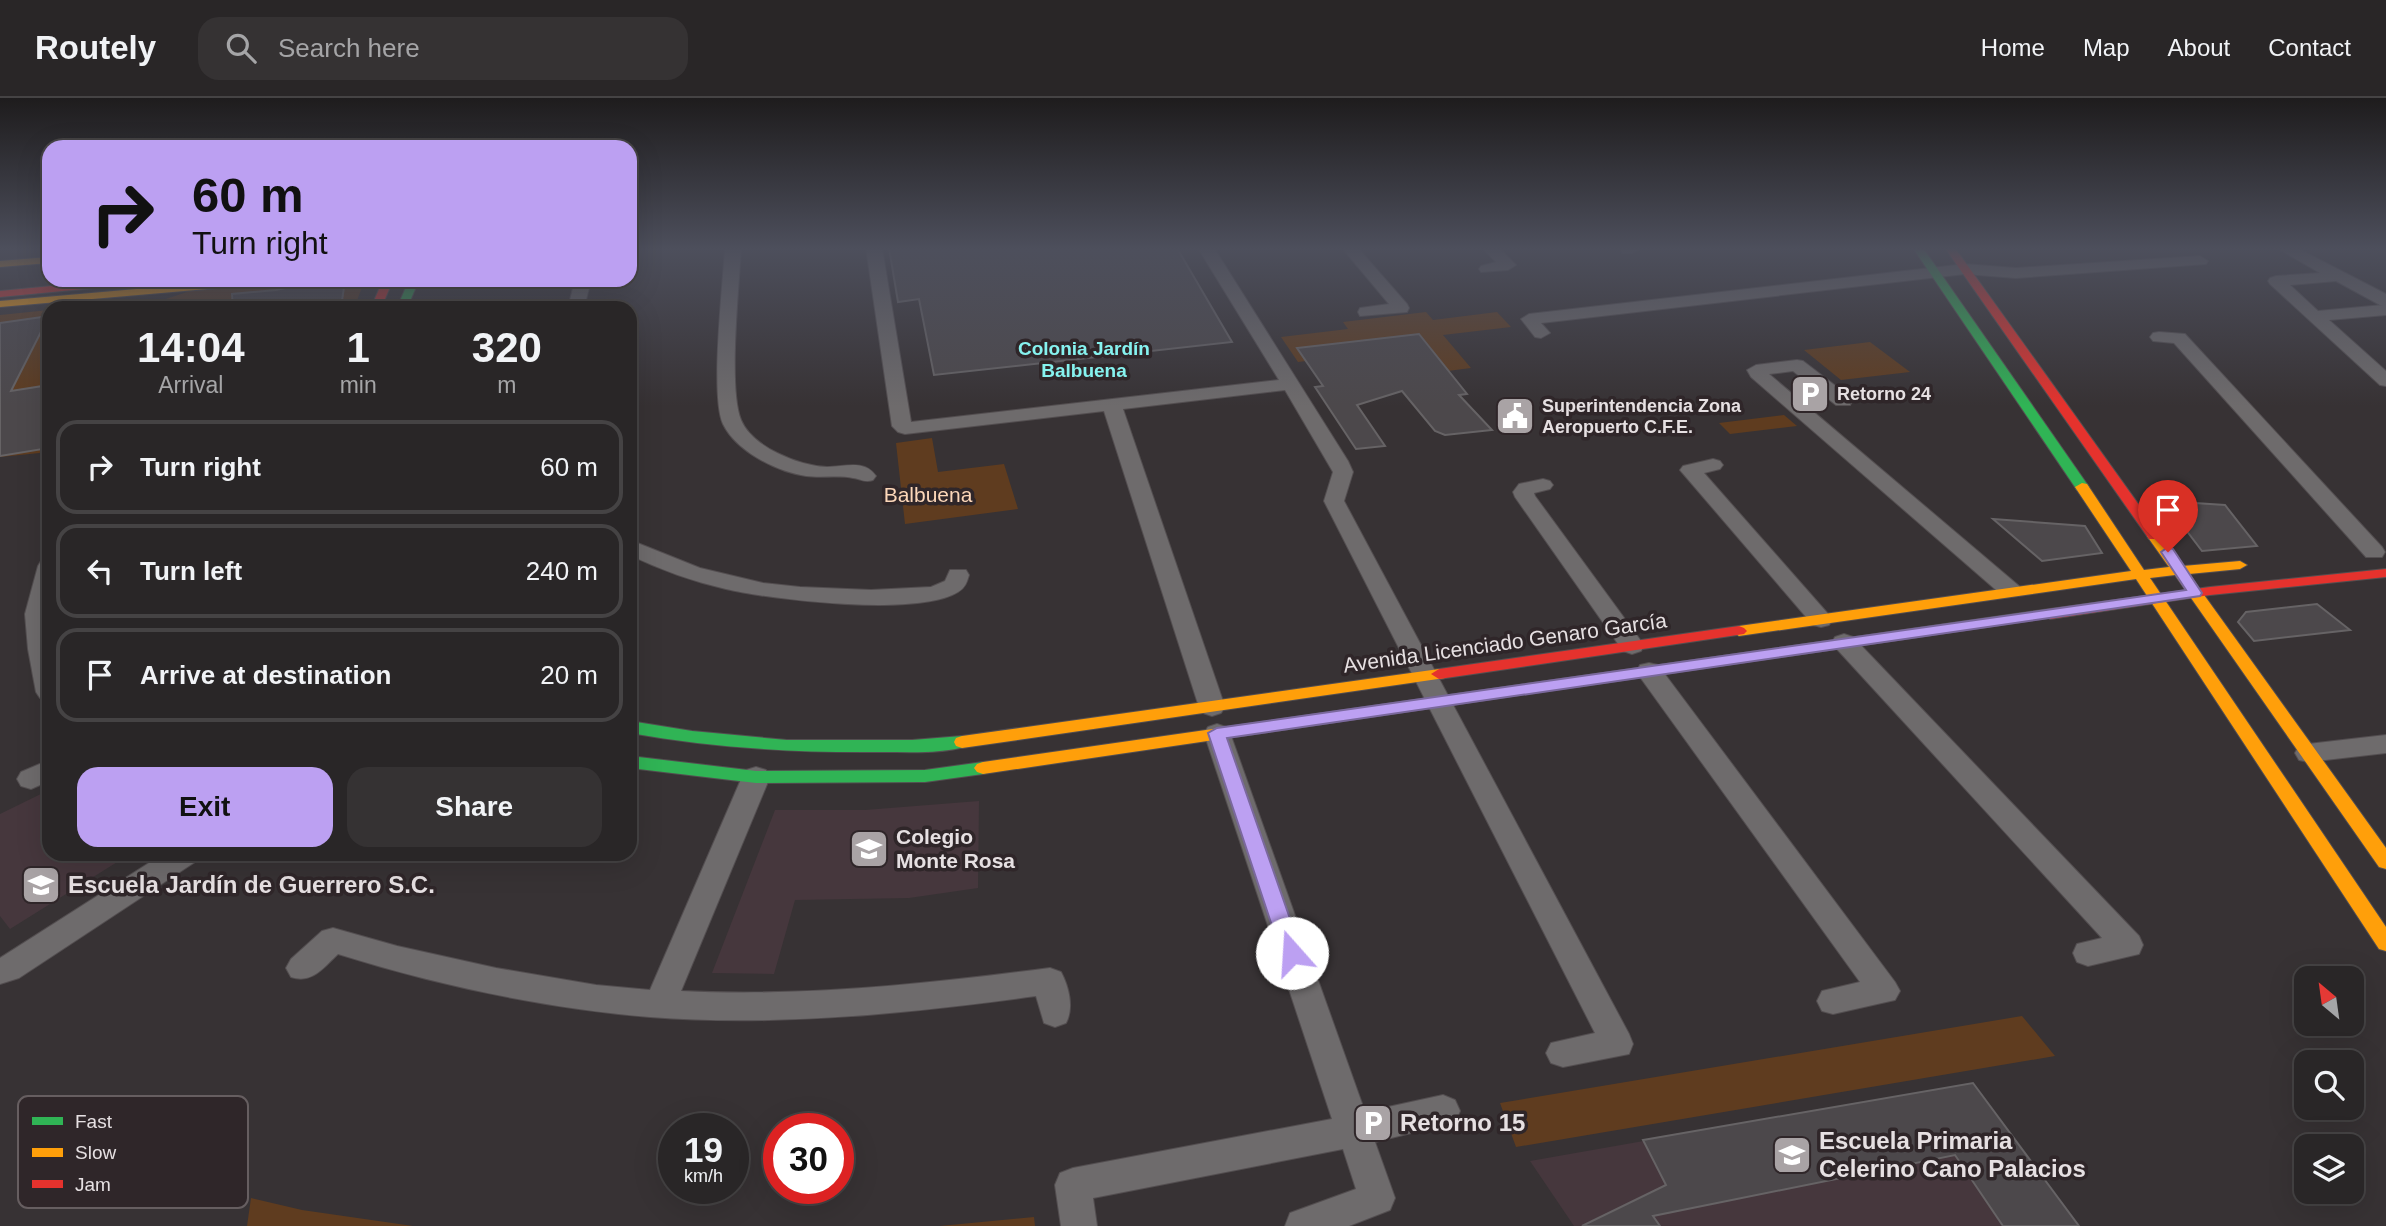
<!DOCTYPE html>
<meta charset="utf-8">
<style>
:root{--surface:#292627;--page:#353233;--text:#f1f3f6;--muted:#a5a5a7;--line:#454344;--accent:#bca0f2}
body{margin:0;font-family:Helvetica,sans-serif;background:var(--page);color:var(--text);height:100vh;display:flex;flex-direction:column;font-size:26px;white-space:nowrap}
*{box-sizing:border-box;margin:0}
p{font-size:23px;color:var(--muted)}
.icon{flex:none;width:38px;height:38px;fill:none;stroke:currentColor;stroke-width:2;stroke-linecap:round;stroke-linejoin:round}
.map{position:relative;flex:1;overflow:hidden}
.sheet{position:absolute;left:42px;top:203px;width:595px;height:560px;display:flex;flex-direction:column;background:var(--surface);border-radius:21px;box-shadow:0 7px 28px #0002,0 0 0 2px var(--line)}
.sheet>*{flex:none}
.top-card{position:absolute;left:42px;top:42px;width:595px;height:147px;border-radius:21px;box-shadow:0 7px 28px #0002,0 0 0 2px var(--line);background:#bca0f2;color:#111;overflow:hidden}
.needle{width:46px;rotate:331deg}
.tools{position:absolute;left:2294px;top:868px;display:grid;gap:14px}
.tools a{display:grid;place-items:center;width:70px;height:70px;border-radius:14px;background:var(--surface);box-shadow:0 7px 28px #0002,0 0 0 2px var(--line);font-size:35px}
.speed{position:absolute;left:658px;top:1015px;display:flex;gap:14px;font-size:35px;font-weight:700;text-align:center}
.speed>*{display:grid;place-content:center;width:91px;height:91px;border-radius:50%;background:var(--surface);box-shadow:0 7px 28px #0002,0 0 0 2px var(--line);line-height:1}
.speed small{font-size:18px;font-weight:400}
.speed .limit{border:10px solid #d22;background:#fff;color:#111}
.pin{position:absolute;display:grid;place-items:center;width:60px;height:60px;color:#fff;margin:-72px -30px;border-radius:50% 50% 50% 0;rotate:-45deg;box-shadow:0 0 7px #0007}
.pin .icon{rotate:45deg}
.me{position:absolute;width:77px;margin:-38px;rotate:341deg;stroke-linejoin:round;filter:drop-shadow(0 0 5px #0008)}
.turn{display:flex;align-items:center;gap:24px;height:147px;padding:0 35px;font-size:32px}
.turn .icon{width:91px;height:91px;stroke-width:2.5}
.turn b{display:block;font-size:49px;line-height:60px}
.eta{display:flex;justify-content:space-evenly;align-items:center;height:119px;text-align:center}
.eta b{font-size:42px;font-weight:700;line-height:49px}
.cta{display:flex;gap:14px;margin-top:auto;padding:14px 35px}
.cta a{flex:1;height:80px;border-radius:21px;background:var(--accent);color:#111;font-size:28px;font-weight:700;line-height:80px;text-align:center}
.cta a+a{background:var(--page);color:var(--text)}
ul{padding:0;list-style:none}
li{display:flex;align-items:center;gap:21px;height:94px;margin:0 14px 10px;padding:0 21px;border:4px solid var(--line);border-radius:21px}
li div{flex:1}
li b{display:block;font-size:26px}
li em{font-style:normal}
header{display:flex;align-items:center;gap:42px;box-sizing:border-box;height:98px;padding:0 35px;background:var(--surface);border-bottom:2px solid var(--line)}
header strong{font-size:33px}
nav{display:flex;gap:38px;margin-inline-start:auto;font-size:24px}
.search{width:490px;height:63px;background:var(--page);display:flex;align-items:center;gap:18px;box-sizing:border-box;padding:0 24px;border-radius:21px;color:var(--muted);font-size:26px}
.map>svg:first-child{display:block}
</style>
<header>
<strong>Routely</strong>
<div class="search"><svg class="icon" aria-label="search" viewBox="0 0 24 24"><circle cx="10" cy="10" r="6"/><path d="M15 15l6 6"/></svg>Search here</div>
<nav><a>Home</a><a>Map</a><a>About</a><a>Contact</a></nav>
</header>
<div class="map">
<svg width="2386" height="1128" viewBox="0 0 2386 1128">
<rect width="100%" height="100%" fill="#373234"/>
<g fill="#46373d">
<path d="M 49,692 L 49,756 L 130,756 L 10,831 L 0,818 L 0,716 Z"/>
<path d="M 979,703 L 978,790 L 909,800 L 795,802 L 774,876 L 712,875 L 775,712 L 865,712 Z"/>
<path d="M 1973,985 L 2079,1128 L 1574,1128 L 1530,1063 Z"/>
</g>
<g fill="#5f3c1f">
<path d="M 302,182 L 365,182 L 354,210 L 74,210 L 163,202 L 196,191 Z"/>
<path d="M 49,212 L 49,354 L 0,359 L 0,217 Z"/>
<path d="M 1426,214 L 1433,222 L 1497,214 L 1511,229 L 1443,237 L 1471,270 L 1424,276 L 1404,251 L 1298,264 L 1281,239 L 1348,231 L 1343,224 Z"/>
<path d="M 1870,244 L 1910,274 L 1841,282 L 1804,252 Z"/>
<path d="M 1784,317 L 1797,328 L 1730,336 L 1719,325 Z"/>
<path d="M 932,340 L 938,374 L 1004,366 L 1018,411 L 905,426 L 896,345 Z"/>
<path d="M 2022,918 L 2055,958 L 1516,1049 L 1500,1005 Z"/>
<path d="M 251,1100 L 302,1112 L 413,1128 L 247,1128 Z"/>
<path d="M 1034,1119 L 1035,1128 L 940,1128 Z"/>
</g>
<g fill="#4c484b" stroke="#666365" stroke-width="2">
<path d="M 889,150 L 1177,150 L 1232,244 L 934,277 L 919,201 L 898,204 Z"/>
<path d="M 324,182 L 345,182 L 341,210 L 233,210 L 232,196 L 276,192 Z"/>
<path d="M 49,218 L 11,293 L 49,287 L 49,350 L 0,358 L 0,225 Z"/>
<path d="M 1419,236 L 1467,296 L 1459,297 L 1492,332 L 1445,337 L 1435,333 L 1402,293 L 1357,307 L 1385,348 L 1356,351 L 1315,289 L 1323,288 L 1297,250 Z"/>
<path d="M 2164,403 L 2225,407 L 2257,448 L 2202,453 Z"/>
<path d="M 1993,421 L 2085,428 L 2102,455 L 2042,463 Z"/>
<path d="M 2317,506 L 2350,532 L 2254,543 L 2238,524 L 2246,514 Z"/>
<path d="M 1973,985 L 2079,1128 L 2003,1128 L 1955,1057 L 1653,1118 L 1660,1128 L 1582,1128 L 1666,1087 L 1643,1042 Z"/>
</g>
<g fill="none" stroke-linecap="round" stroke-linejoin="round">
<g stroke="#534e50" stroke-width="2">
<g id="street">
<path d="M 725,150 L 741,150 C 739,189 728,290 741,322 C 752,349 799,368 827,369 C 845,369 864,361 876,378 L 873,382 C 864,385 861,381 853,380 C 840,377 821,380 806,378 C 777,374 736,353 723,326 C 710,298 723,186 725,150 Z"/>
<path d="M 866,150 L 882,150 L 911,324 L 1279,282 L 1198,150 L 1214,150 L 1348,363 L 1353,374 L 1344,403 L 1629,936 L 1633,946 L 1629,956 L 1563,969 L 1551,965 L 1546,955 L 1551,945 L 1595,935 L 1324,403 L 1333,374 L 1285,292 L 1123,311 L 1225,609 L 1221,615 L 1212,618 L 1203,615 L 1199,609 L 1104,313 L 905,336 L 898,334 L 892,328 Z"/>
<path d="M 1342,150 L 1358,150 L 1407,206 L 1409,210 L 1407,214 L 1360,218 L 1358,214 L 1360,210 L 1389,206 Z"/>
<path d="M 1482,150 L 1499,150 L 1516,167 L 1508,172 L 1481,174 L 1479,171 L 1481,168 L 1496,164 Z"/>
<path d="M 1621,150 L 1642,150 L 1632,155 L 1622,155 Z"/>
<path d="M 2277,150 L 2297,150 L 2386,196 L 2386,217 L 2329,222 L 2386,273 L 2386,288 L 2380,287 L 2270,186 L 2268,183 L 2270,180 L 2276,178 L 2320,175 ZM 2336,183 L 2380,207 L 2383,207 L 2318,213 L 2290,187 Z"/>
<path d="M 2200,158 L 2208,163 L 2206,166 L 2016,180 L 1965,176 L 1541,225 L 1550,235 L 1541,240 L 1535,239 L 1521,221 L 1529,216 L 1965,166 L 2016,170 Z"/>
<path d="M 575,182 L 591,182 L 584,210 L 568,210 Z"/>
<path d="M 2159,234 L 2185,236 L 2382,449 L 2385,454 L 2382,459 L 2366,459 L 2174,245 L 2153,243 L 2150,239 L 2153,235 Z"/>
<path d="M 1797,262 L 1803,263 L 1850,299 L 1852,303 L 1850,307 L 1836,307 L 1793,273 L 1769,276 L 2019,488 L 2022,493 L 2019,498 L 2003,498 L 1751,279 L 1747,272 L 1756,267 Z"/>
<path d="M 1713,361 L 1720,363 L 1723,367 L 1720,371 L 1704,375 L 1829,517 L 1833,522 L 1829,527 L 1821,529 L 1813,527 L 1680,372 L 1683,368 Z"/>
<path d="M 1543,381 L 1550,383 L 1553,387 L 1550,391 L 1534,395 L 1535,398 L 1641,543 L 1644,548 L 1641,553 L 1632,556 L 1623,553 L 1515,399 L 1513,394 L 1519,386 Z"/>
<path d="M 630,442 L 700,470 L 763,485 L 800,489 L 871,492 L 931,489 L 945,483 L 950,472 L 966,472 L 969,477 C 967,484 965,490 958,494 C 918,519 773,502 726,491 C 692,483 661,472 630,457 Z"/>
<path d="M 49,461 L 49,602 L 40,600 L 36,594 L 28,551 L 25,516 L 38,468 L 41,463 Z"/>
<path d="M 1844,536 L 1853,539 L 2139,838 L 2143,847 L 2139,856 L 2088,868 L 2077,864 L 2073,855 L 2077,846 L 2102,840 L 1835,549 L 1832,544 L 1835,539 Z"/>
<path d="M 1649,565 L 1658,567 L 1895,884 L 1900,893 L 1895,902 L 1833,916 L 1822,913 L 1817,903 L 1822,893 L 1860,884 L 1640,579 L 1637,573 L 1640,567 Z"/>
<path d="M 1217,626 L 1226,629 L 1230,635 L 1365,1014 L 1443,997 L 1455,1002 L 1460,1013 L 1455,1024 L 1375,1044 L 1395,1100 L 1390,1112 L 1349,1128 L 1285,1128 L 1290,1115 L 1356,1091 L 1343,1051 L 1093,1100 L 1097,1128 L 1061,1128 L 1055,1087 L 1060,1075 L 1073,1070 L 1332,1021 L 1204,635 L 1208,629 Z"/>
<path d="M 2386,637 L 2386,655 L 2308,664 L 2299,662 L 2295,655 L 2299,648 L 2308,646 Z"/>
<path d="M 49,662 L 49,683 L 31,691 L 21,688 L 17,681 L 21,674 Z"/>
<path d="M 756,669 L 766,672 L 770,679 L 681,893 C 805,899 928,886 1050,870 L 1061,874 C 1069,889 1074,910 1066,925 L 1055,929 L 1044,925 L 1036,898 C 909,915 779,929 650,919 C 544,910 440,888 338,856 C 323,870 312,886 291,879 L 286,870 L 291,861 L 322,833 L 333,830 L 397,848 L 496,870 L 596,887 L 650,892 L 742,679 L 746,672 Z"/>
<path d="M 163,756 L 199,756 L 195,764 L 19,880 L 0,886 L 0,860 Z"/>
</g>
</g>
<g stroke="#534e50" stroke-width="2">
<g id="fast">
<path d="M 1913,150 L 1923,150 L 2089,389 L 2087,392 L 2077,392 Z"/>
<path d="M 409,182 L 419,182 L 407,210 L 397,210 Z"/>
<path d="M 2050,511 L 2058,516 L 2055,519 L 1575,589 L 1567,584 L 1575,579 Z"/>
<path d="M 630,623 L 692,633 L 787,642 L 912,642 L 962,638 L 968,640 L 970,644 L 968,648 C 941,656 910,654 882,654 C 797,655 714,650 630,635 Z"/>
<path d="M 630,658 L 756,673 L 925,672 L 983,664 L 989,666 L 992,670 L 989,674 L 983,676 L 925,684 L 756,685 L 630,670 Z"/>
</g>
</g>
<g stroke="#534e50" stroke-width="2">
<g id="slow">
<path d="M 49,159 L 49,165 L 0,169 L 0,163 Z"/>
<path d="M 239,182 L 280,182 L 275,185 L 0,209 L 0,203 Z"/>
<path d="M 2082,385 L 2087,386 L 2144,472 L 2169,469 L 2147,438 L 2154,434 L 2159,435 L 2183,468 L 2240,463 L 2247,467 L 2240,471 L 2189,476 L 2386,750 L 2386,771 L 2379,769 L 2175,477 L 2150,480 L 2386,829 L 2386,853 L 2379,851 L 2136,481 L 1739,538 L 1731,533 L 1739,528 L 2131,473 L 2075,389 Z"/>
<path d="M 1439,571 L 1447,576 L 1445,580 L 962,650 L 956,648 L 954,644 L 956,640 L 962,638 Z"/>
<path d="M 1575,579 L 1583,584 L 1581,588 L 983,676 L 977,674 L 974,670 L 977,666 L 983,664 Z"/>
</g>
</g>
<g stroke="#534e50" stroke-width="2">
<g id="jam">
<path d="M 1945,150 L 1955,150 L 2159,435 L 2161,438 L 2159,441 L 2149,441 Z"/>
<path d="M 114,182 L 151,182 L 146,185 L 0,199 L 0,193 Z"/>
<path d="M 383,182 L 393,182 L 381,210 L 371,210 Z"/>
<path d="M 2386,471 L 2386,479 L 2210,497 L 2050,521 L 2042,516 L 2050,511 L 2210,489 Z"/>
<path d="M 1739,528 L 1744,530 L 1747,533 L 1744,536 L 1439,581 L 1431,576 L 1439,571 Z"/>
</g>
</g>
<use href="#street" fill="#6e6b6c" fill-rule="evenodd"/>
<use href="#fast" fill="#30b455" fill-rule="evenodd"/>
<use href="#slow" fill="#ff9f0a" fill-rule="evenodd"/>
<use href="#jam" fill="#e5322d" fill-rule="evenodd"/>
</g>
<linearGradient id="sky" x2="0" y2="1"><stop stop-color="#1e1c1d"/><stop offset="0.49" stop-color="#4d4f5c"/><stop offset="1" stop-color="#4d4f5c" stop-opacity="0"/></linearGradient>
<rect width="2386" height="308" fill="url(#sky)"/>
<path fill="#bca0f2" stroke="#7a689d" stroke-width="2" d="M 2168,449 L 2173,451 L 2202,495 L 2200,498 L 1227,640 L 1302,855 L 1299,861 L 1292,864 L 1284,861 L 1281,855 L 1208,635 L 1217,630 L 2186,492 L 2161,454 Z"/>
<defs>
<g id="parking-square" transform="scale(2.0125)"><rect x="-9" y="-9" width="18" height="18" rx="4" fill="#a9a3a5" stroke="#2f2629"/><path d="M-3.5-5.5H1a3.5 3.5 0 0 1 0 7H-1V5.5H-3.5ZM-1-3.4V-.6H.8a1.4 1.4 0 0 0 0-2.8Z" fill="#fff"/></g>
<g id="civic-square" transform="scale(2.0125)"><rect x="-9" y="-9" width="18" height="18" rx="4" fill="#a9a3a5" stroke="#2f2629"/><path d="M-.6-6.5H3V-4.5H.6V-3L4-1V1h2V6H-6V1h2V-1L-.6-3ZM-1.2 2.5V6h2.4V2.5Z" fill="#fff"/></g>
<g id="school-square" transform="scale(2.0125)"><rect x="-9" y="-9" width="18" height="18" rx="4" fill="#a9a3a5" stroke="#2f2629"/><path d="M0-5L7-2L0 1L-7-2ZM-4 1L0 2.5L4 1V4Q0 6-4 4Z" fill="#fff"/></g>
</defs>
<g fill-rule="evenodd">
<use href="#parking-square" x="1810" y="296"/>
<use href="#civic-square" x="1515" y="318"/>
<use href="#school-square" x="869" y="751"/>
<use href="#school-square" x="41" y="787"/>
<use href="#parking-square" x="1373" y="1025"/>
<use href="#school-square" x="1792" y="1057"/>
</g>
<g text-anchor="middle" stroke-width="7" stroke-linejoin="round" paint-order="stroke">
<g font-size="18" font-weight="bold" fill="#e6e0e2" stroke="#2f2629" text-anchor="start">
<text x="1837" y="302">Retorno 24</text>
<text x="1542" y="314">Superintendencia Zona<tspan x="1542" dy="21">Aeropuerto C.F.E.</tspan></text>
</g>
<g font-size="19" font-weight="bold" fill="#86f2ef" stroke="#2f2629">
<text x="1084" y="257">Colonia Jardín<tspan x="1084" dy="22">Balbuena</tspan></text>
</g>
<g font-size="21" fill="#fcd7b9" stroke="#2f2629">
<text x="928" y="404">Balbuena</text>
</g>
<g font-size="21" fill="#e6e0e2" stroke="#2f2629">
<text transform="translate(1505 545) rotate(-8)" y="7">Avenida Licenciado Genaro García</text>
</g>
<g font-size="21" font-weight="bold" fill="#e6e0e2" stroke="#2f2629" text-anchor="start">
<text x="896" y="746">Colegio<tspan x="896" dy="24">Monte Rosa</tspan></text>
</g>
<g font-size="24" font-weight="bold" fill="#e6e0e2" stroke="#2f2629" text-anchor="start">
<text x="68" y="795">Escuela Jardín de Guerrero S.C.</text>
<text x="1400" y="1033">Retorno 15</text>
<text x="1819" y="1051">Escuela Primaria<tspan x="1819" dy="28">Celerino Cano Palacios</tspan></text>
</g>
</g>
<rect x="18" y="998" width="230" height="112" rx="10" fill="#2f2629" stroke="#665e60" stroke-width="2"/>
<rect x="32" y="1019" width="31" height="8" fill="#30b455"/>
<rect x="32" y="1050" width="31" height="9" fill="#ff9f0a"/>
<rect x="32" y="1082" width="31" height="8" fill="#e5322d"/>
<g font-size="19" fill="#e6e0e2">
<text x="75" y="1030">Fast</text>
<text x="75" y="1061">Slow</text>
<text x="75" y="1093">Jam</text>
</g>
</svg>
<div class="tools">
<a><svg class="needle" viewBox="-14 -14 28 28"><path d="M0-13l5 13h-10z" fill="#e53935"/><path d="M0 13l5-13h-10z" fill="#a5a5a7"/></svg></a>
<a><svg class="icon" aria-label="search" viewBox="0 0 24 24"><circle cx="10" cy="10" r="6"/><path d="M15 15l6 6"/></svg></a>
<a><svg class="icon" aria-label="layers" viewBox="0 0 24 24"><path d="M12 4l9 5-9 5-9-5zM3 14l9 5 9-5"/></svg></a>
</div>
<div class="speed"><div>19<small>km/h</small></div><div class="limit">30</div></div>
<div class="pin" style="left:2168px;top:454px;background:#d93025"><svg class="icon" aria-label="arrive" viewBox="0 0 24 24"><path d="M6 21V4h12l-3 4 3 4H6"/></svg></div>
<svg class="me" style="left:1292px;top:855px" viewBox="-20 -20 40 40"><circle r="19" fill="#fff"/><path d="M0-13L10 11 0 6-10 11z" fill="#bca0f2"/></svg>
<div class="top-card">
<div class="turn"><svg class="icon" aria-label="right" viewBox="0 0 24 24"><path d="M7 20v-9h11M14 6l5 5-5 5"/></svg><div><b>60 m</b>Turn right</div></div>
</div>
<section class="sheet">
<div class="eta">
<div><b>14:04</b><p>Arrival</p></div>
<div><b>1</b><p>min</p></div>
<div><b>320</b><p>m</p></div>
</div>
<ul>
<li><svg class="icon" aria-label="right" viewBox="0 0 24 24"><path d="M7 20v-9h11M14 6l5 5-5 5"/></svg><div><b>Turn right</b></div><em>60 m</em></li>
<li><svg class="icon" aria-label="left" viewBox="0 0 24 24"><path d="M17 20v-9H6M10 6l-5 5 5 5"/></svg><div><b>Turn left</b></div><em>240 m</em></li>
<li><svg class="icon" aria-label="arrive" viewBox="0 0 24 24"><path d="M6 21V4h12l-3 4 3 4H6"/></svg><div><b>Arrive at destination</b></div><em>20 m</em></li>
</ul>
<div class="cta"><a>Exit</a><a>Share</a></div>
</section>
</div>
